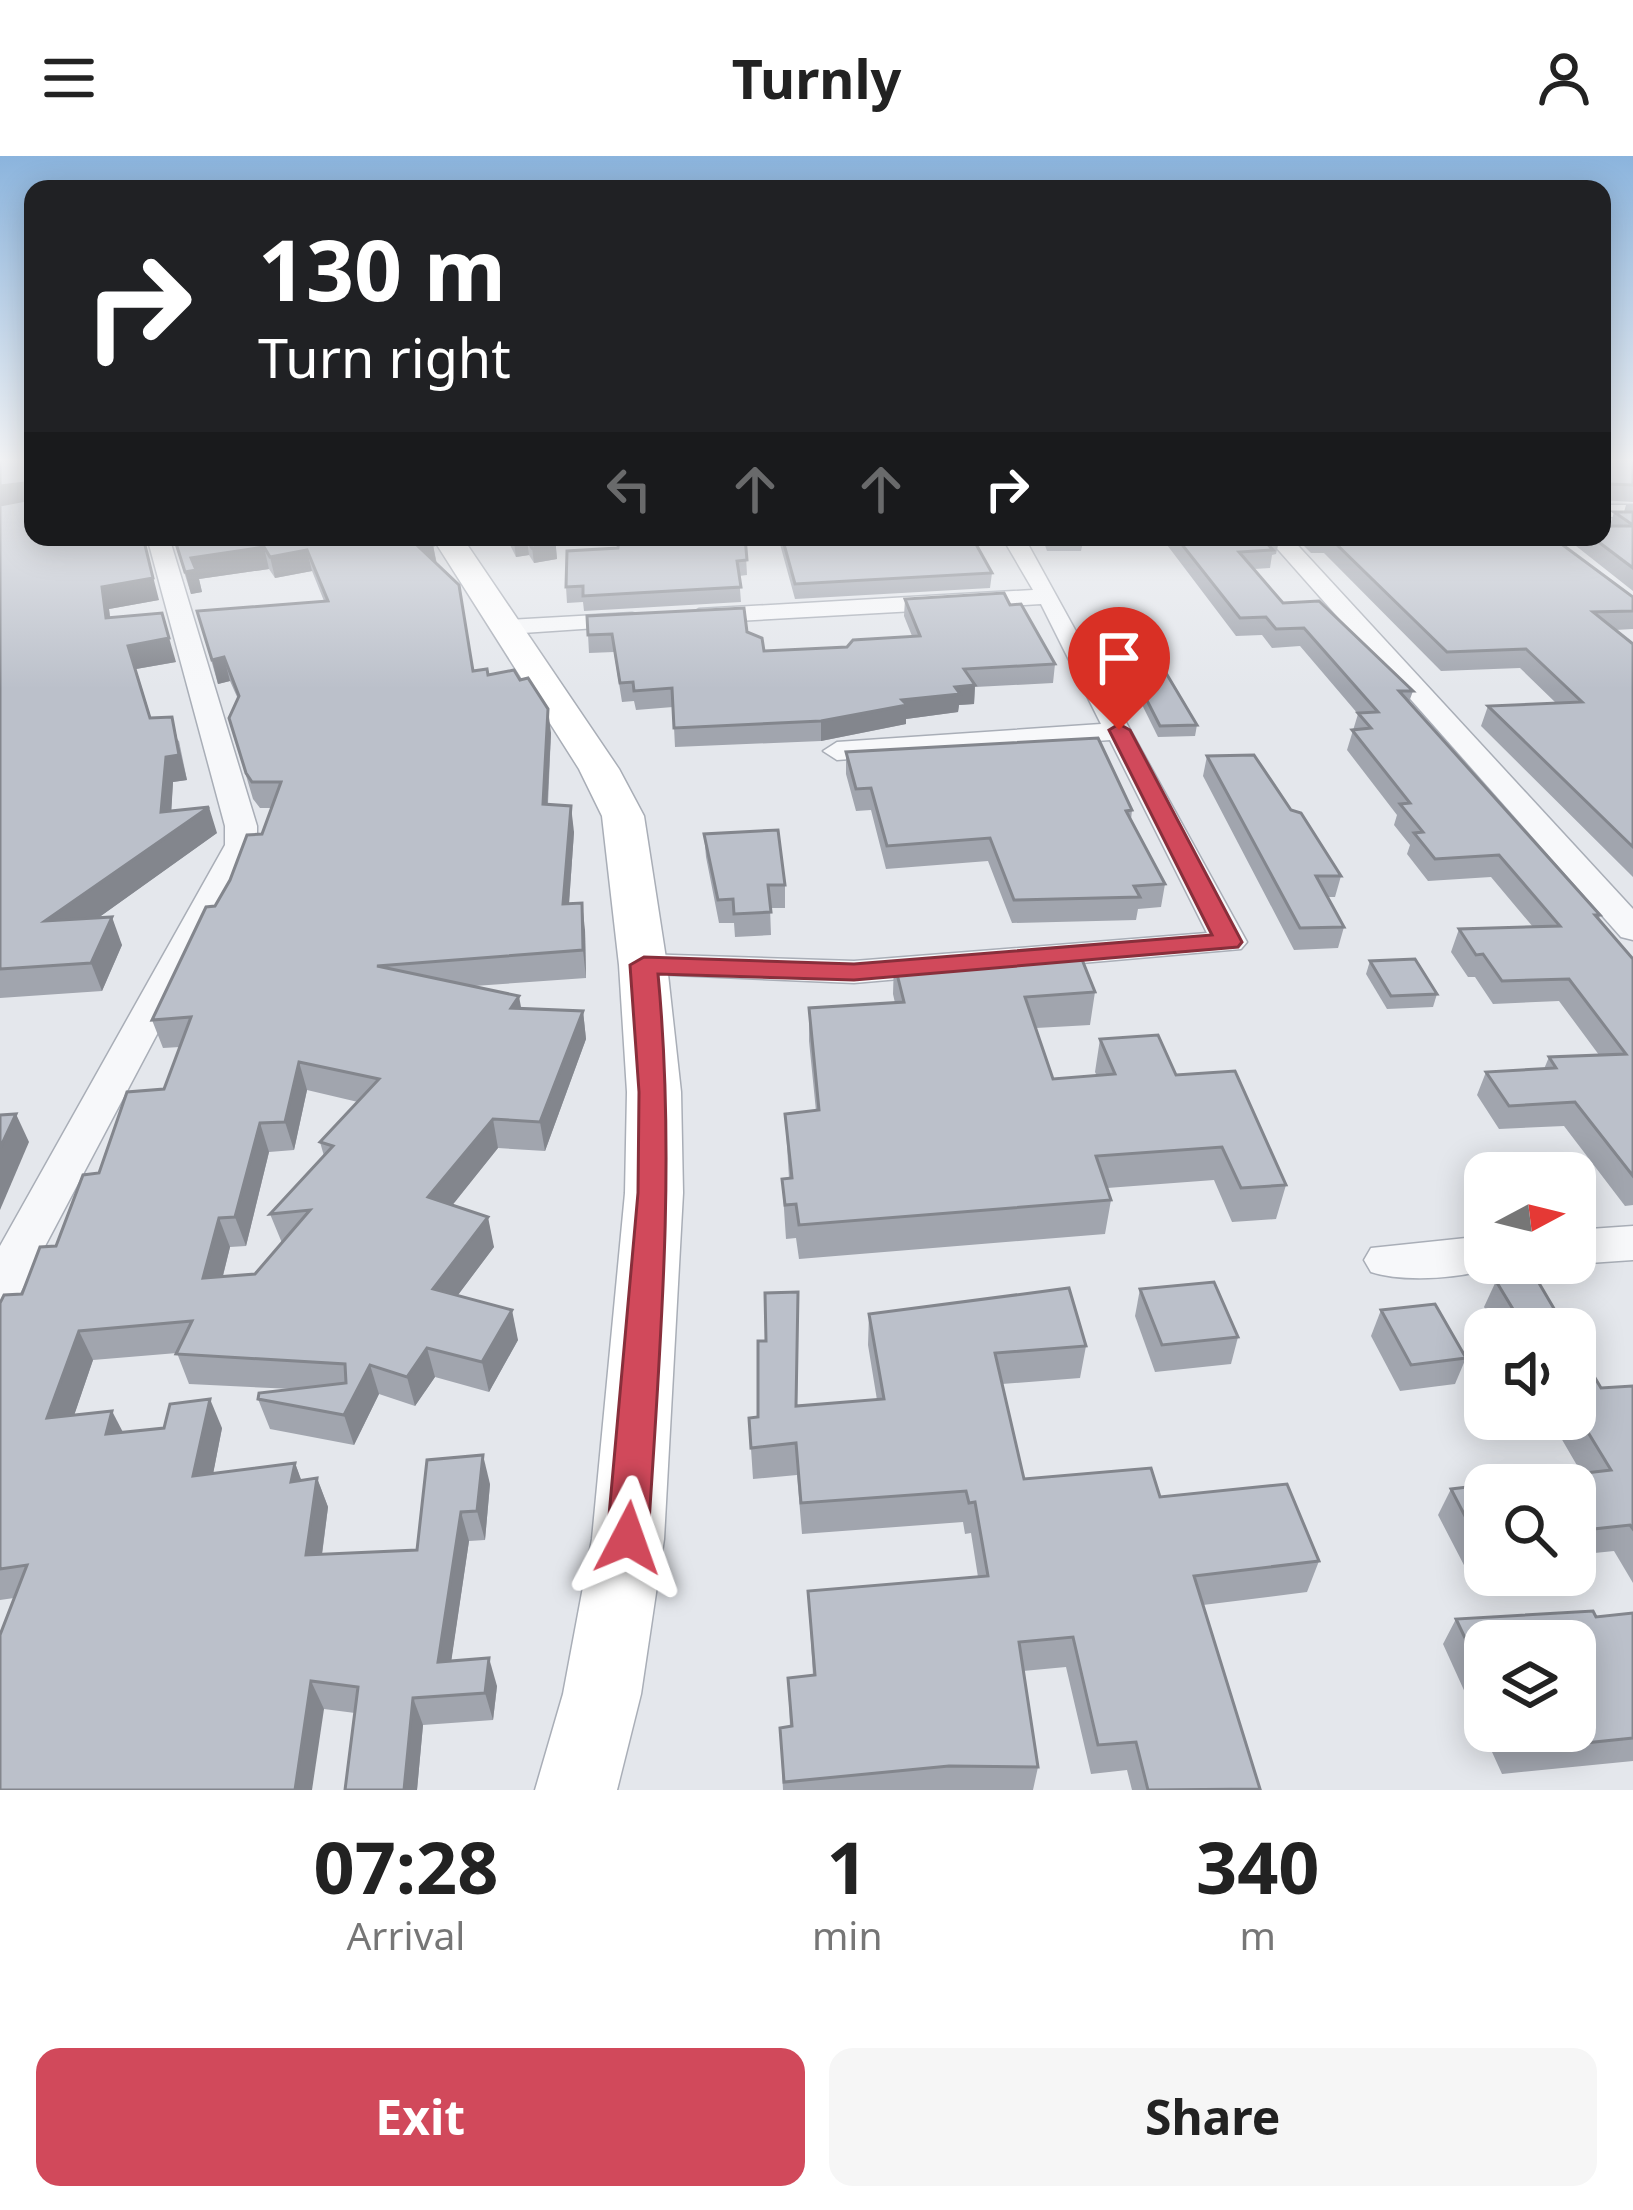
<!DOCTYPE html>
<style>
:root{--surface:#fff;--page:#f6f6f6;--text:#222;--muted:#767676;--accent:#d1495b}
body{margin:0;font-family:"Noto Sans",sans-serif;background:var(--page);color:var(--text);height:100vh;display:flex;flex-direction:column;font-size:45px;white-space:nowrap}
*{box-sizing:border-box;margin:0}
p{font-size:39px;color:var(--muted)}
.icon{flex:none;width:66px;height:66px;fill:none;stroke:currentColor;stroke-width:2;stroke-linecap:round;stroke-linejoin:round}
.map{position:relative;height:1634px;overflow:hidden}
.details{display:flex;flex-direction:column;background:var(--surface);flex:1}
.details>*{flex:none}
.guide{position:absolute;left:24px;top:24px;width:1587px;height:366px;border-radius:24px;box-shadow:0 6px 30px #0003;background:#202124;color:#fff;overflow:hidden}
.needle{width:78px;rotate:83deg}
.fabs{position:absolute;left:1464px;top:996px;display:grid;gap:24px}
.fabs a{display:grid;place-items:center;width:132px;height:132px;border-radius:24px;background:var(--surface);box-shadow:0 6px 30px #0003;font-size:60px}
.pin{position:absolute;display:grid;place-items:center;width:102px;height:102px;color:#fff;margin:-123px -51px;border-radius:50% 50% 50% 0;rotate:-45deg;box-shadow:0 0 12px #0007}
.pin .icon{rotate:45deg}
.me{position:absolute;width:132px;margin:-66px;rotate:4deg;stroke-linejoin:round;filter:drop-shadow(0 0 9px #0008)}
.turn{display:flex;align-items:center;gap:42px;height:252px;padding:0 36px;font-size:54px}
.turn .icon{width:156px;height:156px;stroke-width:2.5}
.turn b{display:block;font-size:84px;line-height:102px}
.lanes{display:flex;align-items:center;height:114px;padding:0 36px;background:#0003;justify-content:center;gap:60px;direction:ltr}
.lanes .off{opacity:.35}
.eta{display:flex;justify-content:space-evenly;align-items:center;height:204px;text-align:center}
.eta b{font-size:72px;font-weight:700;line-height:84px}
.button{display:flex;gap:24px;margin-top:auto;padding:24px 36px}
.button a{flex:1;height:138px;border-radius:24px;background:var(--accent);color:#fff;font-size:48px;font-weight:700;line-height:138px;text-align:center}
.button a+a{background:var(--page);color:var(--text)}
header{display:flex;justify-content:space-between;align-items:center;height:156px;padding:0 36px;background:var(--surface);font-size:54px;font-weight:700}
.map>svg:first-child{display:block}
</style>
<header><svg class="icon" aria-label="menu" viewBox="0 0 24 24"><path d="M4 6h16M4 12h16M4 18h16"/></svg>Turnly<svg class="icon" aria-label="person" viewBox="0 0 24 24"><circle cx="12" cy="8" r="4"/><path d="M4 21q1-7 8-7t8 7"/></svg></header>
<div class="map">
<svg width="1633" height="1634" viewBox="0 0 1633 1634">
<rect width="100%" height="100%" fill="#e4e7ec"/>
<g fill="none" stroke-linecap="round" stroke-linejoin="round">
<g stroke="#a9aeb7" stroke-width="3">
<g id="street">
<rect x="1602" y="349" width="31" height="12"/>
<path d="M 147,381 L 169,381 L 257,670 L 257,689 L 16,1145 L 0,1150 L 0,1090 L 225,689 L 225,670 Z"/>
<path d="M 1002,381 L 1024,381 L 1247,786 L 1241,793 L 854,827 L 630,817 L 625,809 L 630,801 L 643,798 L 854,805 L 1207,777 L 1110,584 L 837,604 L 823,595 L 837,586 L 1101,568 L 1041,448 L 699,467 L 687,460 L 699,453 L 1033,434 Z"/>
<path d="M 1267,381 L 1290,381 L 1633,753 L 1633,784 L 1621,781 Z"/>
<path d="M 632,457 L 641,459 L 641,469 L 507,478 L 495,471 L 507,464 Z"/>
<path d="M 1633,1070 L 1633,1104 L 1575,1108 L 1571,1107 L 1575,1074 Z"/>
<path d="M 1485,1080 L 1485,1107 L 1502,1107 C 1472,1123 1404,1127 1371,1116 L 1364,1104 L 1371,1092 Z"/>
</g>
</g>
<g stroke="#a9aeb7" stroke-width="3">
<path id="secondary" d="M 432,381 L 462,381 L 619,613 L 644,660 L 667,809 L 681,936 L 683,1037 L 664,1383 L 641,1538 L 617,1634 L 535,1634 L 563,1538 L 592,1383 L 625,1037 L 627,936 L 619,809 L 602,660 L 579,613 Z"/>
</g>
<use href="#street" fill="#f7f8fa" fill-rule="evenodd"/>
<use href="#secondary" fill="#fff" fill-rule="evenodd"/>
</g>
<g fill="#a1a5ae" fill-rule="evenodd">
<path d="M 0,304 L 159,444 L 109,453 L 110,461 L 176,506 L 136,513 L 151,562 L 179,585 L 187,624 L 173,626 L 171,655 L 217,677 L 98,762 L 122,789 L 102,835 L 0,842 Z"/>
<path d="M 1602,304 L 1633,304 L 1633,346 L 1602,344 Z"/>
<path d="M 1633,348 L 1633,435 L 1571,386 L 1572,381 L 1602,381 L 1610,370 L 1614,356 L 1624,356 L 1626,349 Z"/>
<path d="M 173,381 L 433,389 L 437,408 L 473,515 L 488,519 L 551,577 L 548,648 L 574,676 L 569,748 L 585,774 L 586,822 L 474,830 L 521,853 L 583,855 L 586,883 L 545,995 L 498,992 L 452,1049 L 494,1091 L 457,1140 L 518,1184 L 489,1236 L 435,1221 L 415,1250 L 379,1238 L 354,1289 L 270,1273 L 258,1243 L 293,1233 L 189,1228 L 177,1197 L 93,1204 L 74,1259 L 123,1276 L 222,1272 L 213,1318 L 295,1307 L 301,1324 L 317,1322 L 328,1351 L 322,1399 L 417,1394 L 490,1328 L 485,1384 L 469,1385 L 451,1505 L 497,1530 L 493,1564 L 423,1569 L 417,1634 L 345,1634 L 355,1557 L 324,1553 L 14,1442 L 0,1444 L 0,1147 L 22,1138 L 56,1090 L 99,1017 L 164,933 L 180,891 L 163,892 L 152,864 L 215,750 L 262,678 L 271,652 L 260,652 L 253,643 L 229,562 L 238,543 L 230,525 L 218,528 L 197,455 L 324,445 L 312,415 L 275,422 L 269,413 L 199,423 L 202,436 L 191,438 ZM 307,934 L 358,946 L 320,986 L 324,1000 L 270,1058 L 282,1087 L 255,1118 L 223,1120 L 230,1091 L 246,1090 L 269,996 L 294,994 Z"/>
<path d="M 506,381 L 555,381 L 557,403 L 534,407 L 529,399 L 516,401 Z"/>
<path d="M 745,381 L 747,419 L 739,420 L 741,446 L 584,455 L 583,446 L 567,447 L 566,431 L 618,392 Z"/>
<path d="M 778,381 L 985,381 L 985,388 L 976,388 L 992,417 L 990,432 L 795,443 Z"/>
<path d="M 1042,381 L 1080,381 L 1083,386 L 1081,395 L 1047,395 Z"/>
<path d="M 1161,381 L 1280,381 L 1276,398 L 1272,399 L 1270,412 L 1254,413 L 1283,447 L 1413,535 L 1409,546 L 1600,759 L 1599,763 L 1633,803 L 1633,1049 L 1625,1050 L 1564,970 L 1499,973 L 1477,939 L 1486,916 L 1544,913 L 1549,901 L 1599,899 L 1559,845 L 1493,848 L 1475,821 L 1468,821 L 1451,796 L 1459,773 L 1533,771 L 1491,721 L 1428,725 L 1407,698 L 1410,689 L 1394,669 L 1397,659 L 1347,594 L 1358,558 L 1300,490 L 1272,492 L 1262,479 L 1236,480 Z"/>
<path d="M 1295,381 L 1552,381 L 1633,455 L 1633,473 L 1615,474 L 1633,488 L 1633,721 L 1481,570 L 1488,550 L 1556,547 L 1520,512 L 1441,515 L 1324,397 L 1311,397 Z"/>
<path d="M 905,443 L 1010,449 L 1055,508 L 1053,527 L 975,531 L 974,548 L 959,549 L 958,556 L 906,563 L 906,568 L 821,585 L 675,591 L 673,551 L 636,554 L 634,545 L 622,546 L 614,496 L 589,497 L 587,460 L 747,476 L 764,495 L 847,491 L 912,480 L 904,460 Z"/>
<path d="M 1112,476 L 1197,569 L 1195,580 L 1158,581 L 1111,486 Z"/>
<path d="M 846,596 L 1132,654 L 1131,664 L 1165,728 L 1161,751 L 1138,753 L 1136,764 L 1012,767 L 988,705 L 886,713 L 871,654 L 856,655 L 846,618 Z"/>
<path d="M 1207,600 L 1291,654 L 1341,720 L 1335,741 L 1328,741 L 1344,771 L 1338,792 L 1294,794 L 1203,620 Z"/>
<path d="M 704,678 L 785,729 L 785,752 L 770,752 L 771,779 L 735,781 L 734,767 L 719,767 L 706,701 Z"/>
<path d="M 1039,794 L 1095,836 L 1090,869 L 1036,872 L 1053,923 L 1097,920 L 1095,916 L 1100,883 L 1176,919 L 1286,1029 L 1276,1063 L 1232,1066 L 1214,1024 L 1107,1032 L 1111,1044 L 1105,1078 L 799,1103 L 796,1082 L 786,1083 L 782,1023 L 789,1022 L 785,958 L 816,955 L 809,885 L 809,852 L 895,847 L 893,838 L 894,806 L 1038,802 Z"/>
<path d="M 1370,805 L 1437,838 L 1433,851 L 1387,853 L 1366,818 Z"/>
<path d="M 1496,1125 L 1566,1173 L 1497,1173 L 1484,1151 Z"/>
<path d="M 1140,1133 L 1238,1181 L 1231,1208 L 1155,1216 L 1135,1160 Z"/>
<path d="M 1381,1154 L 1466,1202 L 1455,1228 L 1400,1235 L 1371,1180 Z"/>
<path d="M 869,1158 L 1086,1190 L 1080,1222 L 1002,1228 L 1024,1323 L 1160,1341 L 1319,1405 L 1307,1436 L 1203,1449 L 1260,1634 L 1132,1634 L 1127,1614 L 1091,1618 L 1066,1511 L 1023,1515 L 1038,1611 L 1033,1634 L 783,1634 L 780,1572 L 790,1571 L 788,1522 L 813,1520 L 808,1435 L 978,1421 L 971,1377 L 965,1378 L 963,1366 L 802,1378 L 797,1319 L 753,1323 L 749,1262 L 758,1261 L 766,1185 L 798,1168 L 797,1249 L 877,1244 L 868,1189 Z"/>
<path d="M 1575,1188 L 1601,1232 L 1633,1230 L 1633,1427 L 1614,1395 L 1575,1399 L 1575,1329 L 1485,1329 L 1485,1410 L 1466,1413 L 1438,1359 L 1451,1333 L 1582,1318 L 1550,1263 L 1575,1263 Z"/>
<path d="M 1633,1457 L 1633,1605 L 1502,1618 L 1443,1488 L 1456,1463 L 1596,1461 ZM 1485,1485 L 1575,1575 L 1485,1575 Z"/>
</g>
<g fill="#83868d">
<path d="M 26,327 L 33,347 L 0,351 L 0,330 Z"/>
<path d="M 143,381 L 159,444 L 109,453 L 113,484 L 106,462 L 102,431 Z"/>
<path d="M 555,381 L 557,403 L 534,407 L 532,392 Z"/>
<path d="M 527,384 L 529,399 L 516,401 L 514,386 Z"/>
<path d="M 433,389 L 437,411 L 419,391 Z"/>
<path d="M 264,391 L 269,413 L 199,423 L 202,436 L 191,438 L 185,416 L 191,402 Z"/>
<path d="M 307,394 L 312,415 L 275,422 L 270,401 Z"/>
<path d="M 162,457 L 176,506 L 136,513 L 128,490 Z"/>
<path d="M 224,501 L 230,525 L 218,528 L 212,504 Z"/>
<path d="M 975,529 L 974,548 L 959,549 L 958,556 L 906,563 L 906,568 L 821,585 L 821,565 L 955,531 Z"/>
<path d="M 548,553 L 551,577 L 546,674 L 543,648 Z"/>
<path d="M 172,561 L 187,624 L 173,626 L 170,678 L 209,651 L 217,677 L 56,792 L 45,765 L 161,656 L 166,601 Z"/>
<path d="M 571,650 L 574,676 L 567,775 L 563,748 Z"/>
<path d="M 582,747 L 585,774 L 586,822 L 583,794 Z"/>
<path d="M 112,761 L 122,789 L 102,835 L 91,807 Z"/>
<path d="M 519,840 L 524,868 L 511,852 Z"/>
<path d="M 583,855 L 586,883 L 545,995 L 540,966 Z"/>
<path d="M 299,906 L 307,934 L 294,994 L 285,966 Z"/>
<path d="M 16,958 L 29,986 L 0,1054 L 0,992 Z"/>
<path d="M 493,963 L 498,992 L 435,1071 L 428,1041 Z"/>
<path d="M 260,967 L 269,996 L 246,1090 L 235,1061 Z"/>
<path d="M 488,1061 L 494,1091 L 440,1163 L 433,1133 Z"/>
<path d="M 219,1062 L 230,1091 L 215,1151 L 203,1122 Z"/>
<path d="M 512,1154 L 518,1184 L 489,1236 L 482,1206 Z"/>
<path d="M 79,1175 L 93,1204 L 63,1292 L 47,1262 Z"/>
<path d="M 427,1192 L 435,1221 L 415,1250 L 407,1221 Z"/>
<path d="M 370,1209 L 379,1238 L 354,1289 L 344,1259 Z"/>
<path d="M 210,1243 L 222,1272 L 207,1349 L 193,1320 Z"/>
<path d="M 112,1255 L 127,1284 L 106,1278 Z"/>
<path d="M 483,1299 L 490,1328 L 485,1384 L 477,1355 Z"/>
<path d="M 295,1307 L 306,1337 L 291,1326 Z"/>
<path d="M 317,1322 L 328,1351 L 318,1428 L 306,1399 Z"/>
<path d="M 461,1356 L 469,1385 L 447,1534 L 438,1506 Z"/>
<path d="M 489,1502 L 497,1530 L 493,1564 L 485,1537 Z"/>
<path d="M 311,1525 L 324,1553 L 312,1634 L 295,1634 Z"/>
<path d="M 413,1542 L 423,1569 L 417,1634 L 404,1634 Z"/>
</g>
<g fill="#bbc0ca" stroke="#83868d" stroke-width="3" fill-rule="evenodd">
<path d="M 0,304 L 33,304 L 33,381 L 143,381 L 153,422 L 102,431 L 106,462 L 162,457 L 169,482 L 128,490 L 150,562 L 172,561 L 179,599 L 166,601 L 161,656 L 209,651 L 45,765 L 112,761 L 91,807 L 0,813 L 0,349 L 31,343 L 26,327 L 0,330 Z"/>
<path d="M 1602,304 L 1633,304 L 1633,329 L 1608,328 L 1602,333 Z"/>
<path d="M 1614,356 L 1633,356 L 1633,369 Z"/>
<path d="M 1602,370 L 1633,370 L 1633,412 L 1592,381 L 1602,381 Z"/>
<path d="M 174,381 L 428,381 L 433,389 L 419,391 L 459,429 L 473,515 L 487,513 L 488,519 L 514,514 L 520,524 L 528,522 L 548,553 L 543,648 L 571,650 L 563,748 L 582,747 L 583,794 L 377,810 L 519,840 L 511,852 L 583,855 L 540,966 L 493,963 L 428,1041 L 488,1061 L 433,1133 L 512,1154 L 482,1206 L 427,1192 L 407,1221 L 370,1209 L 344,1259 L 258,1243 L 259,1237 L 346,1227 L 345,1208 L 176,1198 L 192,1165 L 79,1175 L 47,1262 L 112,1255 L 106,1278 L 164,1272 L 170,1248 L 210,1243 L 193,1320 L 295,1307 L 291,1326 L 317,1322 L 306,1399 L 417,1394 L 427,1304 L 483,1299 L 477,1355 L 461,1356 L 438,1506 L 489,1502 L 485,1537 L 413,1542 L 404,1634 L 345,1634 L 358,1531 L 311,1525 L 295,1634 L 0,1634 L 0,1479 L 27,1409 L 0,1413 L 0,1147 L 4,1139 L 22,1138 L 40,1091 L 56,1090 L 83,1019 L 99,1017 L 127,936 L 164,933 L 191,861 L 152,864 L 206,751 L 215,750 L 230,724 L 247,679 L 262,678 L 281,626 L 252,626 L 246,617 L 229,562 L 239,540 L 224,501 L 212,504 L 197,455 L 328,445 L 307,394 L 270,401 L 264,391 L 191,402 L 196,414 L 185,416 ZM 299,906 L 379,923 L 320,986 L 333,990 L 270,1058 L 310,1054 L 255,1118 L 203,1122 L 219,1062 L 235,1061 L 260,967 L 285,966 Z"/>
<path d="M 512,381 L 555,381 L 555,388 L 532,392 L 527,384 L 514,386 Z"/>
<path d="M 619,381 L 745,381 L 747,404 L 737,405 L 741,431 L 583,440 L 583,430 L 566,431 L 567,395 L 618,392 Z"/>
<path d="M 782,381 L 972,381 L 992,417 L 795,428 Z"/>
<path d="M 1046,381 L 1080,381 L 1083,386 L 1048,386 Z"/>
<path d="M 1176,381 L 1280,381 L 1262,382 L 1273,394 L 1239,396 L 1283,447 L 1319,445 L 1413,535 L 1399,535 L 1600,759 L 1595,759 L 1633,803 L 1633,1020 L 1575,946 L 1509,950 L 1486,916 L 1556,912 L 1549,901 L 1626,898 L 1569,823 L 1502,825 L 1483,798 L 1476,799 L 1459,773 L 1560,770 L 1499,699 L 1435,703 L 1414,677 L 1423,676 L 1400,648 L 1410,647 L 1352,574 L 1371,572 L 1358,557 L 1378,556 L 1304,472 L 1276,473 L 1266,461 L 1240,462 Z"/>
<path d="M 1329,381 L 1552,381 L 1633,441 L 1633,455 L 1593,456 L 1633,488 L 1633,691 L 1488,550 L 1582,546 L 1526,493 L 1447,496 Z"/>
<path d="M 1004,437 L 1010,449 L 1021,448 L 1055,508 L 964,513 L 975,529 L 955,531 L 960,538 L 902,544 L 907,549 L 821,565 L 674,572 L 672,532 L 634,535 L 633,526 L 620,527 L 612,478 L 588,479 L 587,460 L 744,452 L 747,476 L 762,482 L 764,495 L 847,491 L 853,484 L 920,480 L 905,443 Z"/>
<path d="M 1141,475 L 1197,569 L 1160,570 L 1112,476 Z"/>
<path d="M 1098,582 L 1132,654 L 1126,655 L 1165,728 L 1134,730 L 1140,741 L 1014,744 L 990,682 L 887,690 L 871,632 L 856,633 L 846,596 Z"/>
<path d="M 1254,599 L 1291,654 L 1301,657 L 1341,720 L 1316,720 L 1344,771 L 1300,772 L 1207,600 Z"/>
<path d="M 778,674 L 785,729 L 768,729 L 771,756 L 734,758 L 733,743 L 718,744 L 704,678 Z"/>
<path d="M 1077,791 L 1095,836 L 1025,841 L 1053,923 L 1115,918 L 1100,883 L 1158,879 L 1176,919 L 1235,915 L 1286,1029 L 1241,1032 L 1222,991 L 1096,1000 L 1111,1044 L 799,1069 L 796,1048 L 785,1049 L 782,1023 L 792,1022 L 785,958 L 819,954 L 809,852 L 904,846 L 894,806 L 1042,802 L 1039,794 Z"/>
<path d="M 1415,803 L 1437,838 L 1391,840 L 1370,805 Z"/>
<path d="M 16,958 L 0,992 L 0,959 Z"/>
<path d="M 1536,1122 L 1566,1173 L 1525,1173 L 1496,1125 Z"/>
<path d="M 1214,1126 L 1238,1181 L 1162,1189 L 1140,1133 Z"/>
<path d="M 1069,1132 L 1086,1190 L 995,1197 L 1024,1323 L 1151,1312 L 1160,1341 L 1287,1328 L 1319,1405 L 1194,1420 L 1260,1633 L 1148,1634 L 1136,1586 L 1098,1589 L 1073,1481 L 1019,1486 L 1038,1611 L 949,1610 L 784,1626 L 780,1572 L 792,1570 L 788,1522 L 815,1519 L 808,1435 L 988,1420 L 975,1346 L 969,1347 L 966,1335 L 801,1347 L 796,1287 L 751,1292 L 749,1262 L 758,1261 L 758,1185 L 766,1185 L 765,1137 L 798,1136 L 796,1250 L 884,1243 L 869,1158 Z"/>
<path d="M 1435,1148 L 1466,1202 L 1411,1209 L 1381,1154 Z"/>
<path d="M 1575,1188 L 1601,1232 L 1633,1230 L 1633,1373 L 1630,1369 L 1575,1375 L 1575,1329 L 1485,1329 L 1485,1386 L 1479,1387 L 1451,1333 L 1611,1314 L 1575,1255 Z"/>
<path d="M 1593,1455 L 1596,1461 L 1633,1457 L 1633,1582 L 1518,1594 L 1509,1575 L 1575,1575 L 1575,1485 L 1485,1485 L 1485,1524 L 1456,1463 Z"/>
</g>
<linearGradient id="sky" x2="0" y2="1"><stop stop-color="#8bb4dd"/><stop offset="0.57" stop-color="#f3f4f6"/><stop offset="1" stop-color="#f3f4f6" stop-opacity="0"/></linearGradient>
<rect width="1633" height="533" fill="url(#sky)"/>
<path fill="#d1495b" stroke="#882f3b" stroke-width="3" d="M 1119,568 L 1130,574 L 1242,786 L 1238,791 L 854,824 L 658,818 C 676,1007 660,1193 648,1382 L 642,1396 L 628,1401 L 613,1396 L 607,1382 L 638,1037 L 639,936 L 630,809 L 644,801 L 854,808 L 1212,779 L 1109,574 Z"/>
</svg>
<div class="fabs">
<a><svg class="needle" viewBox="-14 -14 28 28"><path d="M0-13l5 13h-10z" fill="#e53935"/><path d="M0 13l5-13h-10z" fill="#767676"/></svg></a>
<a><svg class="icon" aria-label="sound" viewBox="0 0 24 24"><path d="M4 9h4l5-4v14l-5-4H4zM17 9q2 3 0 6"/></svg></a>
<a><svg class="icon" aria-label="search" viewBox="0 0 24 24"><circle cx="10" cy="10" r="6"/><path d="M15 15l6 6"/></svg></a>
<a><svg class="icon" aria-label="layers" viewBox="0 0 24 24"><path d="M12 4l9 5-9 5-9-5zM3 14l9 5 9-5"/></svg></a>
</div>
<div class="pin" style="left:1119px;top:574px;background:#d93025"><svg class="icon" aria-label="arrive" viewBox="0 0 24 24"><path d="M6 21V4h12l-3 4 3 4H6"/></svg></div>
<svg class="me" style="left:628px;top:1382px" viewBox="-20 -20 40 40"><path d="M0-17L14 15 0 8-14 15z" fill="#d1495b" stroke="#fff" stroke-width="4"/></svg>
<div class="guide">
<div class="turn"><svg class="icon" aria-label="right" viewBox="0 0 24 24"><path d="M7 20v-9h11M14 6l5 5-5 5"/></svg><div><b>130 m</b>Turn right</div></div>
<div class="lanes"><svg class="icon off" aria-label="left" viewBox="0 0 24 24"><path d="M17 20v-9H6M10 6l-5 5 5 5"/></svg><svg class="icon off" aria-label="ahead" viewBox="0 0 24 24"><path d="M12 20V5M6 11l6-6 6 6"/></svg><svg class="icon off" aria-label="ahead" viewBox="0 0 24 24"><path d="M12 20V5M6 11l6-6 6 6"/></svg><svg class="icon" aria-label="right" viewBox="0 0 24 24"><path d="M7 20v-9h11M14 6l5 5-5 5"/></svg></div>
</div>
</div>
<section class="details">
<div class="eta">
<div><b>07:28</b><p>Arrival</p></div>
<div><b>1</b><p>min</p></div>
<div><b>340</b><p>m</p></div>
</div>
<div class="button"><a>Exit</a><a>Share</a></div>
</section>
